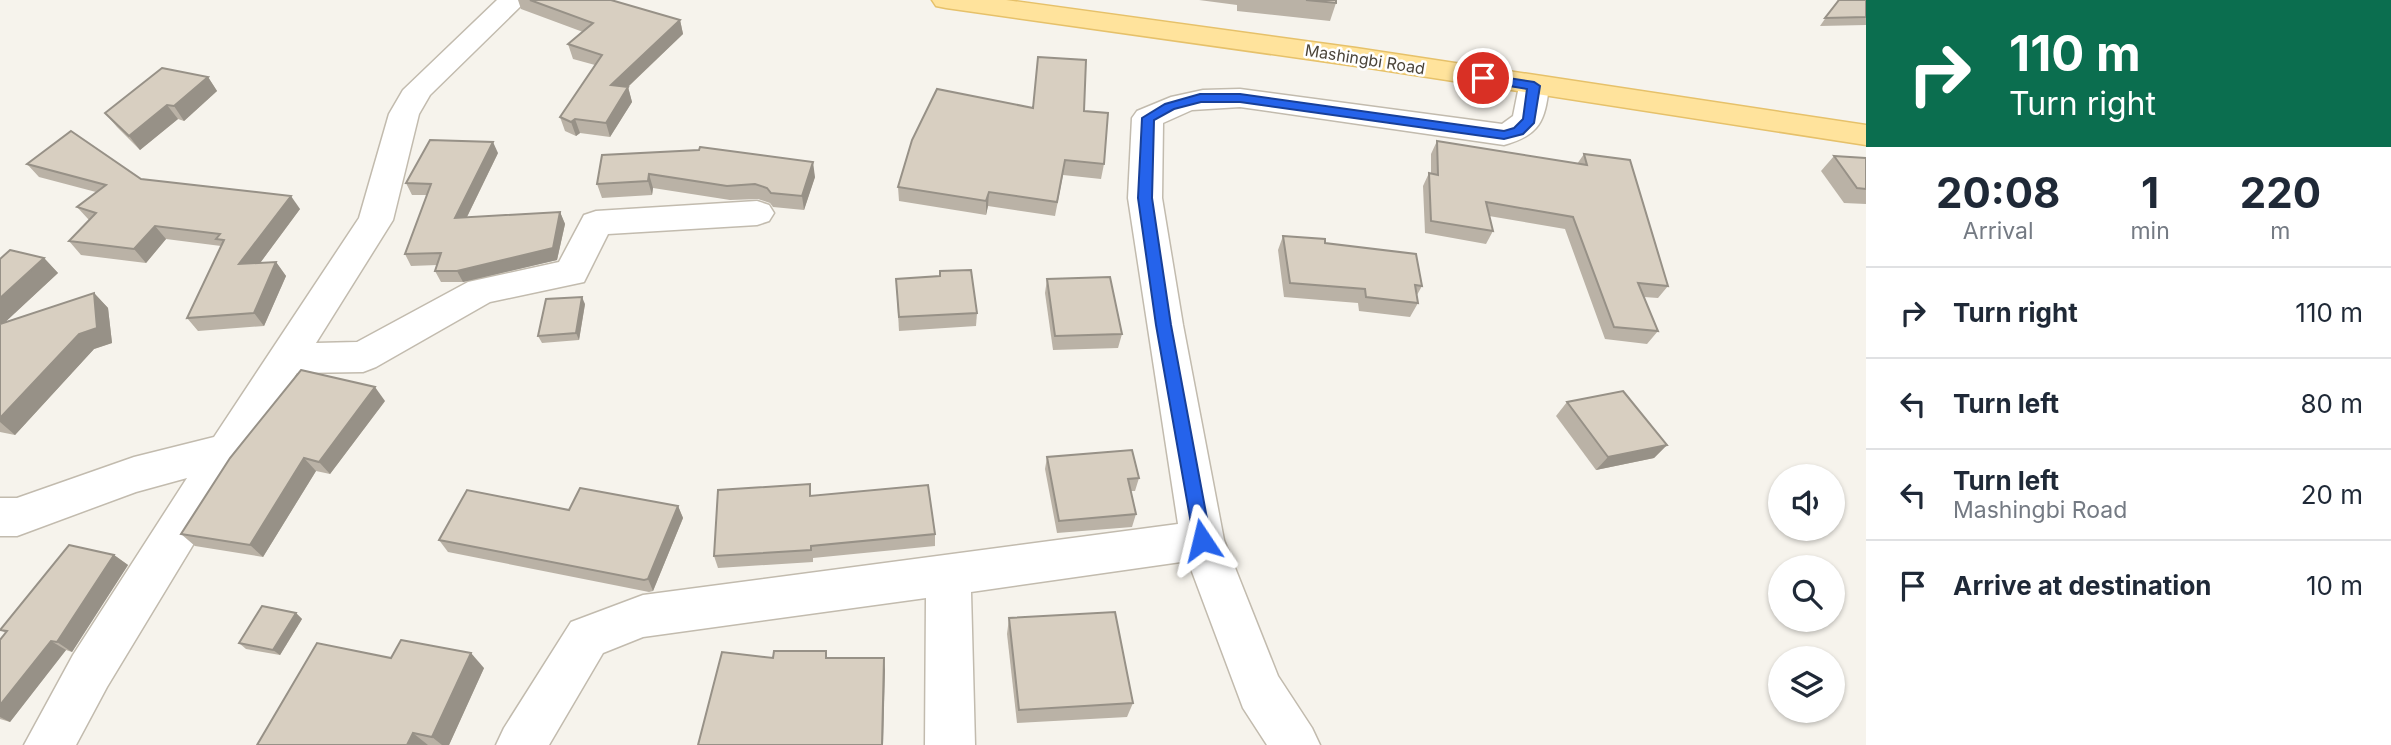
<!DOCTYPE html>
<style>
:root{--surface:#fff;--page:#f2f2f3;--text:#1f2937;--muted:#747a83;--line:#e0e1e3}
body{margin:0;font-family:Inter,sans-serif;background:var(--page);color:var(--text);height:100vh;display:flex;flex-direction:column;font-size:26px;white-space:nowrap}
*{box-sizing:border-box;margin:0}
p{font-size:23px;color:var(--muted)}
.icon{flex:none;width:38px;height:38px;fill:none;stroke:currentColor;stroke-width:2;stroke-linecap:round;stroke-linejoin:round}
.map{position:relative;flex:1;overflow:hidden}
.drawer{display:flex;flex-direction:column;background:var(--surface);width:525px}
.drawer>*{flex:none}
.banner{background:#0b6e4f;color:#fff;overflow:hidden}
.tools{position:absolute;left:1768px;top:464px;display:grid;gap:14px}
.tools a{display:grid;place-items:center;width:77px;height:77px;border-radius:50%;background:var(--surface);box-shadow:0 2px 5px #0004;font-size:35px}
.pin{position:absolute;display:grid;place-items:center;width:60px;height:60px;color:#fff;margin:-30px;border:4px solid #fff;border-radius:50%;box-shadow:0 2px 7px #0007}
.me{position:absolute;width:77px;margin:-38px;rotate:350deg;stroke-linejoin:round;filter:drop-shadow(0 0 5px #0008)}
.turn{display:flex;align-items:center;gap:24px;height:147px;padding:0 28px;font-size:32px}
.turn .icon{width:91px;height:91px;stroke-width:2.5}
.turn b{display:block;font-size:49px;line-height:60px}
.eta{display:flex;justify-content:space-evenly;align-items:center;height:119px;text-align:center}
.eta b{font-size:42px;font-weight:700;line-height:49px}
ul{padding:0;list-style:none}
li{display:flex;align-items:center;gap:21px;height:91px;padding:0 28px;border-top:2px solid var(--line)}
li div{flex:1}
li b{display:block;font-size:26px}
li em{font-style:normal}
main{display:flex;flex:1;min-height:0}
.map>svg:first-child{display:block}
</style>
<main>
<div class="map">
<svg width="1866" height="745" viewBox="0 0 1866 745">
<rect width="100%" height="100%" fill="#f6f3ec"/>
<g fill="none" stroke-linecap="round" stroke-linejoin="round">
<g stroke="#c2bbae" stroke-width="3">
<g id="street">
<path d="M 497,0 L 527,0 L 430,95 L 419,114 L 393,220 L 316,343 L 357,342 L 468,282 L 559,262 L 584,215 L 596,211 L 757,201 L 769,205 L 774,213 L 769,221 L 757,225 L 608,234 L 584,282 L 490,302 L 376,367 L 363,372 L 297,373 L 107,687 L 76,745 L 24,745 L 73,655 L 187,478 L 136,492 L 17,536 L 0,536 L 0,498 L 17,498 L 134,457 L 214,437 L 359,218 L 389,114 L 403,90 Z"/>
<path d="M 1534,77 L 1545,79 L 1549,86 C 1545,121 1540,135 1504,145 L 1240,107 L 1192,110 L 1163,123 L 1162,198 L 1183,325 L 1224,540 L 1278,676 L 1312,728 L 1320,745 L 1267,745 L 1243,708 L 1188,561 L 971,592 L 975,745 L 925,745 L 926,598 L 643,637 L 603,653 L 549,745 L 496,745 L 504,728 L 571,622 L 643,595 L 1178,524 L 1128,198 L 1132,118 L 1137,111 L 1171,97 L 1203,90 L 1240,89 L 1502,124 L 1513,116 L 1519,86 L 1523,79 Z"/>
</g>
</g>
<g stroke="#e6c16a" stroke-width="3">
<path id="primary" d="M 932,0 L 1006,0 L 1356,48 L 1866,125 L 1866,145 L 1356,66 L 946,8 L 936,6 Z"/>
</g>
<use href="#street" fill="#fff" fill-rule="evenodd"/>
<use href="#primary" fill="#ffe39c" fill-rule="evenodd"/>
</g>
<g fill="#bab2a6">
<path d="M 518,0 L 611,0 L 680,20 L 683,34 L 628,87 L 632,102 L 610,137 L 580,133 L 576,136 L 565,131 L 560,117 L 595,65 L 573,59 L 568,44 L 583,32 L 521,9 Z"/>
<path d="M 1199,0 L 1336,0 L 1336,3 L 1330,21 L 1237,11 L 1237,5 Z"/>
<path d="M 1838,0 L 1866,0 L 1866,25 L 1820,26 Z"/>
<path d="M 208,77 L 217,91 L 184,121 L 178,119 L 140,150 L 117,127 L 105,113 Z"/>
<path d="M 1033,108 L 1084,111 L 1104,164 L 1101,179 L 1063,175 L 1055,216 L 988,206 L 986,215 L 899,201 L 898,187 Z"/>
<path d="M 1437,141 L 1577,164 L 1584,154 L 1668,286 L 1658,298 L 1644,297 L 1658,331 L 1647,344 L 1605,339 L 1565,229 L 1489,216 L 1493,231 L 1486,244 L 1425,233 L 1423,186 L 1429,173 L 1431,174 L 1431,154 Z"/>
<path d="M 498,153 L 467,217 L 560,212 L 565,224 L 557,260 L 463,282 L 441,282 L 435,271 L 437,265 L 411,266 L 405,254 L 427,195 L 412,195 L 406,183 Z"/>
<path d="M 602,155 L 815,177 L 804,210 L 773,207 L 770,203 L 758,199 L 730,200 L 653,188 L 652,195 L 602,198 L 597,184 Z"/>
<path d="M 1834,156 L 1866,158 L 1866,204 L 1844,203 L 1821,171 Z"/>
<path d="M 27,164 L 141,179 L 300,209 L 260,263 L 276,262 L 286,276 L 264,326 L 198,331 L 187,318 L 221,246 L 166,239 L 146,263 L 81,255 L 69,241 L 89,220 L 77,207 L 96,192 L 39,177 Z"/>
<path d="M 1283,236 L 1325,243 L 1422,286 L 1417,295 L 1418,303 L 1410,317 L 1359,311 L 1358,303 L 1284,297 L 1278,250 Z"/>
<path d="M 44,258 L 58,273 L 5,322 L 94,293 L 108,308 L 112,343 L 94,349 L 15,435 L 0,432 L 0,259 Z"/>
<path d="M 940,276 L 977,313 L 976,326 L 899,331 L 896,279 Z"/>
<path d="M 1047,279 L 1122,334 L 1118,348 L 1053,350 L 1045,293 Z"/>
<path d="M 585,304 L 579,340 L 542,343 L 538,336 Z"/>
<path d="M 385,401 L 330,474 L 316,471 L 263,557 L 195,546 L 181,534 Z"/>
<path d="M 1567,402 L 1667,445 L 1654,458 L 1596,470 L 1556,416 Z"/>
<path d="M 1047,457 L 1139,478 L 1135,491 L 1131,491 L 1136,514 L 1132,527 L 1057,533 L 1045,469 Z"/>
<path d="M 812,496 L 935,534 L 935,546 L 813,558 L 813,562 L 718,568 L 714,556 Z"/>
<path d="M 678,506 L 683,518 L 653,591 L 649,592 L 448,552 L 439,540 L 569,510 Z"/>
<path d="M 114,555 L 128,565 L 72,652 L 66,650 L 10,722 L 0,719 L 0,640 L 6,633 L 0,630 Z"/>
<path d="M 296,613 L 302,619 L 280,655 L 246,649 L 239,643 Z"/>
<path d="M 1009,618 L 1133,703 L 1127,717 L 1017,723 L 1007,634 Z"/>
<path d="M 391,658 L 484,668 L 449,745 L 257,745 Z"/>
</g>
<g fill="#979187">
<path d="M 680,20 L 683,34 L 615,99 L 611,85 Z"/>
<path d="M 208,77 L 217,91 L 184,121 L 174,106 Z"/>
<path d="M 628,87 L 632,102 L 610,137 L 606,123 Z"/>
<path d="M 167,105 L 178,119 L 140,150 L 129,136 Z"/>
<path d="M 575,119 L 580,133 L 576,136 L 571,122 Z"/>
<path d="M 493,142 L 498,153 L 461,229 L 455,218 Z"/>
<path d="M 813,162 L 815,177 L 804,210 L 802,196 Z"/>
<path d="M 649,174 L 653,188 L 652,195 L 648,181 Z"/>
<path d="M 989,192 L 988,206 L 986,215 L 986,201 Z"/>
<path d="M 291,196 L 300,209 L 249,278 L 239,264 Z"/>
<path d="M 560,212 L 565,224 L 557,260 L 463,282 L 457,271 Z"/>
<path d="M 155,226 L 166,239 L 146,263 L 134,249 Z"/>
<path d="M 44,258 L 58,273 L 0,327 L 0,298 Z"/>
<path d="M 276,262 L 286,276 L 264,326 L 254,313 Z"/>
<path d="M 94,293 L 108,308 L 112,343 L 94,349 L 15,435 L 0,422 L 0,418 Z"/>
<path d="M 582,297 L 585,304 L 579,340 L 576,333 Z"/>
<path d="M 375,387 L 385,401 L 330,474 L 319,462 Z"/>
<path d="M 1667,445 L 1654,458 L 1596,470 L 1608,457 Z"/>
<path d="M 304,458 L 316,471 L 263,557 L 250,545 Z"/>
<path d="M 678,506 L 683,518 L 653,591 L 648,579 Z"/>
<path d="M 114,555 L 128,565 L 72,652 L 57,642 Z"/>
<path d="M 296,613 L 302,619 L 280,655 L 273,650 Z"/>
<path d="M 51,641 L 66,650 L 10,722 L 0,717 L 0,705 Z"/>
<path d="M 471,653 L 484,668 L 449,745 L 442,745 L 432,737 Z"/>
<path d="M 884,658 L 885,670 L 883,745 L 882,745 Z"/>
<path d="M 413,733 L 428,745 L 407,745 Z"/>
</g>
<g fill="#d8cfc1" stroke="#979187" stroke-width="2">
<path d="M 530,0 L 611,0 L 680,20 L 611,85 L 628,87 L 606,123 L 575,119 L 571,122 L 560,117 L 602,55 L 568,44 L 593,23 Z"/>
<path d="M 1306,0 L 1336,0 L 1336,3 Z"/>
<path d="M 1839,0 L 1866,0 L 1866,17 L 1825,18 Z"/>
<path d="M 1038,57 L 1086,60 L 1084,111 L 1108,113 L 1104,164 L 1065,160 L 1057,202 L 989,192 L 986,201 L 898,187 L 912,140 L 937,89 L 1033,108 Z"/>
<path d="M 162,68 L 208,77 L 174,106 L 167,105 L 129,136 L 105,113 Z"/>
<path d="M 71,131 L 141,179 L 291,196 L 239,264 L 276,262 L 254,313 L 187,318 L 224,240 L 216,239 L 220,234 L 155,226 L 134,249 L 69,241 L 96,213 L 77,207 L 106,185 L 27,164 Z"/>
<path d="M 430,140 L 493,142 L 455,218 L 560,212 L 553,248 L 457,271 L 435,271 L 441,253 L 405,254 L 431,184 L 406,183 Z"/>
<path d="M 1437,141 L 1587,165 L 1584,154 L 1630,160 L 1668,286 L 1638,283 L 1658,331 L 1614,327 L 1573,217 L 1486,202 L 1493,231 L 1431,221 L 1429,173 L 1438,175 Z"/>
<path d="M 700,147 L 813,162 L 802,196 L 771,193 L 767,188 L 755,184 L 727,186 L 649,174 L 648,181 L 597,184 L 602,155 L 699,150 Z"/>
<path d="M 1834,156 L 1866,158 L 1866,189 L 1857,188 Z"/>
<path d="M 1283,236 L 1325,239 L 1325,243 L 1416,254 L 1422,286 L 1415,285 L 1418,303 L 1366,297 L 1365,289 L 1290,283 Z"/>
<path d="M 10,250 L 44,258 L 0,298 L 0,259 Z"/>
<path d="M 971,270 L 977,313 L 899,317 L 896,279 L 940,276 L 940,271 Z"/>
<path d="M 1110,277 L 1122,334 L 1055,336 L 1047,279 Z"/>
<path d="M 94,293 L 97,328 L 79,334 L 0,418 L 0,324 Z"/>
<path d="M 582,297 L 576,333 L 538,336 L 546,299 Z"/>
<path d="M 301,370 L 375,387 L 319,462 L 304,458 L 250,545 L 181,534 L 230,458 Z"/>
<path d="M 1623,391 L 1667,445 L 1608,457 L 1567,402 Z"/>
<path d="M 1132,450 L 1139,478 L 1128,479 L 1136,514 L 1059,521 L 1047,457 Z"/>
<path d="M 810,484 L 810,496 L 928,485 L 935,534 L 811,546 L 811,550 L 714,556 L 718,490 Z"/>
<path d="M 580,488 L 678,506 L 648,579 L 644,580 L 439,540 L 467,490 L 569,510 Z"/>
<path d="M 69,545 L 114,555 L 57,642 L 51,641 L 0,705 L 0,640 L 7,631 L 0,630 Z"/>
<path d="M 262,606 L 296,613 L 273,650 L 239,643 Z"/>
<path d="M 1115,612 L 1133,703 L 1019,710 L 1009,618 Z"/>
<path d="M 401,640 L 471,653 L 432,737 L 413,733 L 407,745 L 257,745 L 317,643 L 391,658 Z"/>
<path d="M 774,651 L 826,651 L 826,658 L 884,658 L 882,745 L 698,745 L 722,652 L 773,658 Z"/>
</g>
<path fill="#2563eb" stroke="#184099" stroke-width="2" d="M 1483,74 L 1534,82 L 1540,86 L 1534,123 L 1523,134 L 1504,139 L 1240,102 L 1201,102 L 1174,109 L 1154,120 L 1152,198 L 1171,325 L 1211,540 L 1208,546 L 1202,548 L 1195,546 L 1156,325 L 1138,198 L 1142,118 L 1165,104 L 1200,94 L 1240,94 L 1504,131 L 1514,128 L 1523,119 L 1527,89 L 1479,81 L 1477,78 Z"/>
<g text-anchor="middle" stroke-width="5" stroke-linejoin="round" paint-order="stroke">
<g font-size="16" fill="#4b4439" stroke="#fff">
<text transform="translate(1365 59) rotate(9)" y="6">Mashingbi Road</text>
</g>
</g>
</svg>
<div class="tools">
<a><svg class="icon" aria-label="sound" viewBox="0 0 24 24"><path d="M4 9h4l5-4v14l-5-4H4zM17 9q2 3 0 6"/></svg></a>
<a><svg class="icon" aria-label="search" viewBox="0 0 24 24"><circle cx="10" cy="10" r="6"/><path d="M15 15l6 6"/></svg></a>
<a><svg class="icon" aria-label="layers" viewBox="0 0 24 24"><path d="M12 4l9 5-9 5-9-5zM3 14l9 5 9-5"/></svg></a>
</div>
<div class="pin" style="left:1483px;top:78px;background:#d93025"><svg class="icon" aria-label="arrive" viewBox="0 0 24 24"><path d="M6 21V4h12l-3 4 3 4H6"/></svg></div>
<svg class="me" style="left:1202px;top:540px" viewBox="-20 -20 40 40"><path d="M0-17L14 15 0 8-14 15z" fill="#2563eb" stroke="#fff" stroke-width="4"/></svg>
</div>
<section class="drawer">
<div class="banner">
<div class="turn"><svg class="icon" aria-label="right" viewBox="0 0 24 24"><path d="M7 20v-9h11M14 6l5 5-5 5"/></svg><div><b>110 m</b>Turn right</div></div>
</div>
<div class="eta">
<div><b>20:08</b><p>Arrival</p></div>
<div><b>1</b><p>min</p></div>
<div><b>220</b><p>m</p></div>
</div>
<ul>
<li><svg class="icon" aria-label="right" viewBox="0 0 24 24"><path d="M7 20v-9h11M14 6l5 5-5 5"/></svg><div><b>Turn right</b></div><em>110 m</em></li>
<li><svg class="icon" aria-label="left" viewBox="0 0 24 24"><path d="M17 20v-9H6M10 6l-5 5 5 5"/></svg><div><b>Turn left</b></div><em>80 m</em></li>
<li><svg class="icon" aria-label="left" viewBox="0 0 24 24"><path d="M17 20v-9H6M10 6l-5 5 5 5"/></svg><div><b>Turn left</b><p>Mashingbi Road</p></div><em>20 m</em></li>
<li><svg class="icon" aria-label="arrive" viewBox="0 0 24 24"><path d="M6 21V4h12l-3 4 3 4H6"/></svg><div><b>Arrive at destination</b></div><em>10 m</em></li>
</ul>
</section>
</main>
